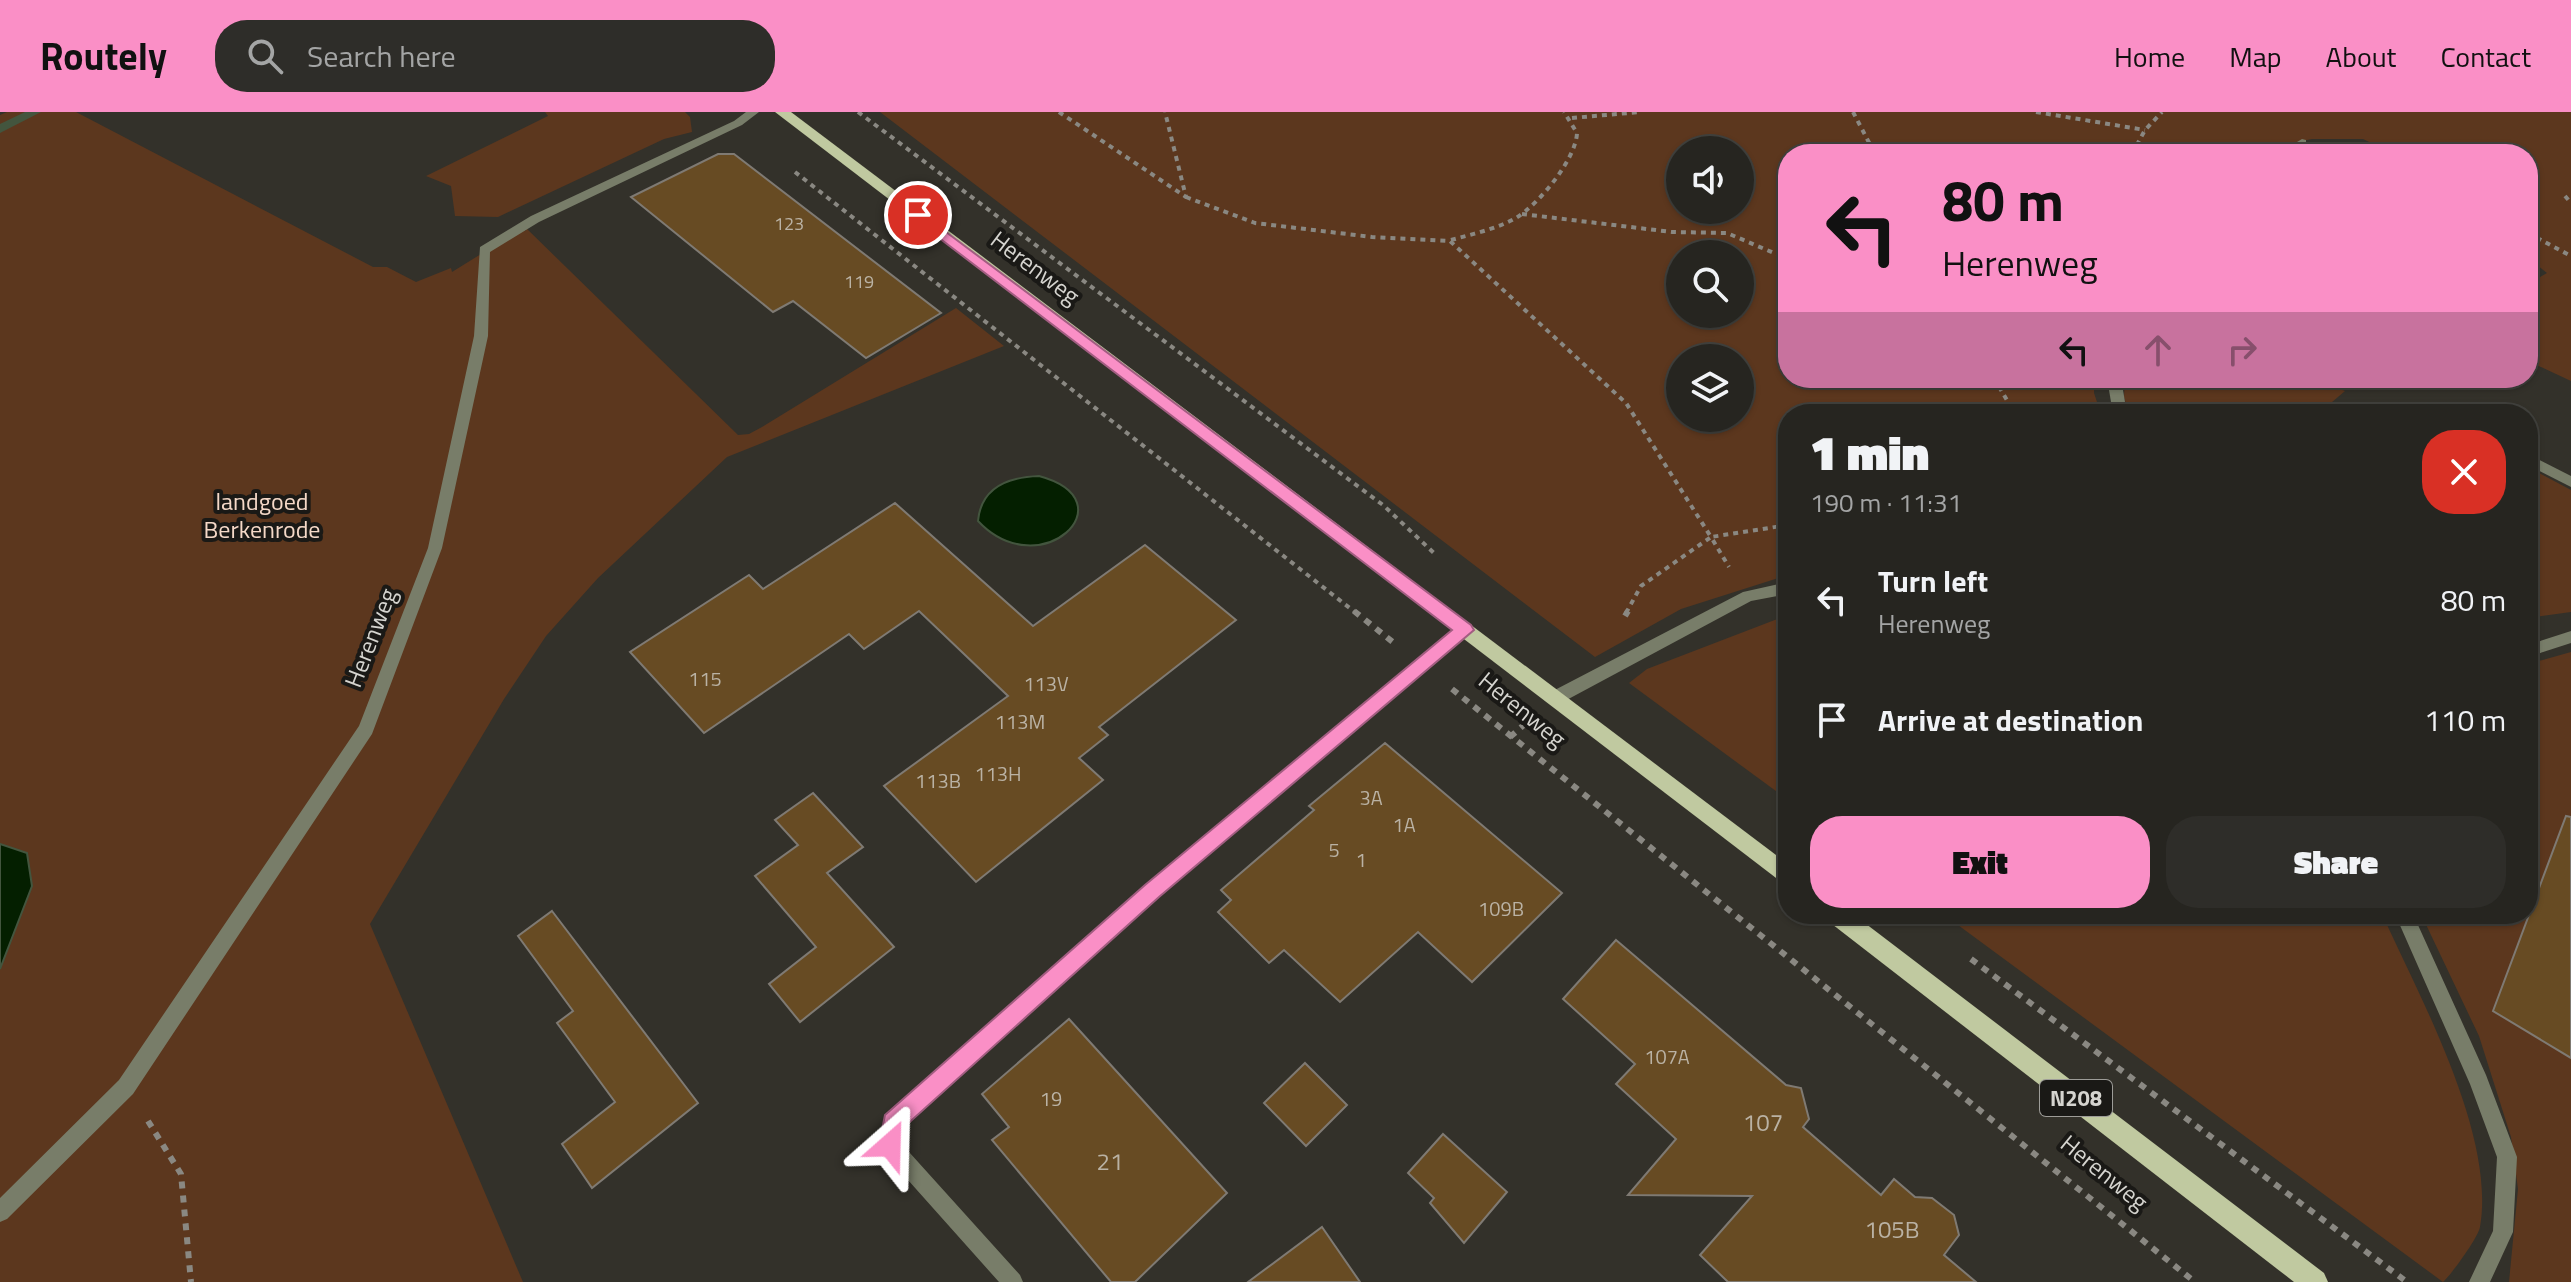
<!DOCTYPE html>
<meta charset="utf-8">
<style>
:root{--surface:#262520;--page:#2e2d29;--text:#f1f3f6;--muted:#a4a5a5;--line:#42423e;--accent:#fa8fc6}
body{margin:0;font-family:"Titillium Web",sans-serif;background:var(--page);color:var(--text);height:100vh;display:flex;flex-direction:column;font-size:30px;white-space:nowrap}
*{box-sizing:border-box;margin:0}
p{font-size:26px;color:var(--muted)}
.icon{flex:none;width:44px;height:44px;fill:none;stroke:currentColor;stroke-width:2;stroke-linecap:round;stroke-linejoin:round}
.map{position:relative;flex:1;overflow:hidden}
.drawer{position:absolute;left:1778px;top:292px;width:760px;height:520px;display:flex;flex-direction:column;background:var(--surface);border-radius:32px;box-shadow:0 2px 6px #0004,0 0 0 2px var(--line)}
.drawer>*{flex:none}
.top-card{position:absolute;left:1778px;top:32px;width:760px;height:244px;border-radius:32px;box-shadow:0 2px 6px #0004,0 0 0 2px var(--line);background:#fa8fc6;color:#111;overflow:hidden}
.buttons{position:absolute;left:1666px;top:24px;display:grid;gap:16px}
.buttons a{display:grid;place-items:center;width:88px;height:88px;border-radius:50%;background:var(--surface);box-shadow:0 2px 6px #0004,0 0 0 2px var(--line);font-size:40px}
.pin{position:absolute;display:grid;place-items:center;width:68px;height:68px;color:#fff;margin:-34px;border:4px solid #fff;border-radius:50%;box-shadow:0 2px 8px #0007}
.me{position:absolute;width:88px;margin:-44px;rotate:25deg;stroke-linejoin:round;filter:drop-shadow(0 0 6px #0008)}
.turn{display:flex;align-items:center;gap:28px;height:168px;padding:0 32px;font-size:36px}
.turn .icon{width:104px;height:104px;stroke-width:2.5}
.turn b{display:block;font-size:56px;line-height:68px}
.lanes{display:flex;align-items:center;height:76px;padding:0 32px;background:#0003;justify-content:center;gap:40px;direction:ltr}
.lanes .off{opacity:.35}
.round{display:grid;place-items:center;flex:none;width:84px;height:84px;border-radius:32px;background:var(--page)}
.headline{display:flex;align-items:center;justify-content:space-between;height:136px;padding:0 32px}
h1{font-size:48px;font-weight:800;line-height:60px}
.primary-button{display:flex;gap:16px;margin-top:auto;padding:16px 32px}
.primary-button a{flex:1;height:92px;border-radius:32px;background:var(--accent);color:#111;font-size:32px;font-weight:800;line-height:92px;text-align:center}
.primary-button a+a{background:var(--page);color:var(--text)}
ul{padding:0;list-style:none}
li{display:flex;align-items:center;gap:24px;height:120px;padding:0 32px}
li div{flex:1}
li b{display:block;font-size:30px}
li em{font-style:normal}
header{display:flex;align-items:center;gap:48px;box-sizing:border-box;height:112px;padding:0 40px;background:var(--accent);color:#111}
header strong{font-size:38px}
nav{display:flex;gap:44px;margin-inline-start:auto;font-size:28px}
.search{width:560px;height:72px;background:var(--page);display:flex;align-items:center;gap:20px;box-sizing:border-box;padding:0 28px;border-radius:32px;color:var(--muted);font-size:30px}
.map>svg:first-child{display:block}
</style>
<header>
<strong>Routely</strong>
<div class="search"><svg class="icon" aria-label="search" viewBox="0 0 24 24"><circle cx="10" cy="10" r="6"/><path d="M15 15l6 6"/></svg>Search here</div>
<nav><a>Home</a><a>Map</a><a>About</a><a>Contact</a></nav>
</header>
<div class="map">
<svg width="2571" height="1170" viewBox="0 0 2571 1170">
<rect width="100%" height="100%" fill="#33312a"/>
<g fill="#5c371e" fill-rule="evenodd">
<path d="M 7,0 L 76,0 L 373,155 L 387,155 L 416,170 L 451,156 L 452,160 L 523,116 L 526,119 L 526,116 L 738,323 L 749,322 L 762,315 L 956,196 L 1004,234 L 727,345 L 598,466 L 546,524 L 504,587 L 370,812 L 523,1170 L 0,1170 L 0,3 Z"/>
<path d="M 545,0 L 685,0 L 690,5 L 692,20 L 664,27 L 498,105 L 455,104 L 451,74 L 426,64 L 548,4 Z"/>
<path d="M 880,0 L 2571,0 L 2571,269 L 2528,249 L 2528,172 L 2547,161 L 2528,146 L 2528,42 L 2394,42 L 2363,27 L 2312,27 L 2238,42 L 1788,42 L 1788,266 L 2094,266 L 2094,281 L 2101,302 L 1788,302 L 1788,463 L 1681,497 L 1595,545 ZM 1680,38 L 1740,38 L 1740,98 L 1680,98 ZM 1680,142 L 1740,142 L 1740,202 L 1680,202 ZM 1680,246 L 1740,246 L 1740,306 L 1680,306 Z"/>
<path d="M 2125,266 L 2311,266 L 2345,279 L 2318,302 L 2129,302 L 2124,285 Z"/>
<path d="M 2528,355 L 2571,378 L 2571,500 L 2528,506 Z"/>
<path d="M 1788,503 L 1788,688 L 1629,571 L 1647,557 Z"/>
<path d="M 2571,540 L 2571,1170 L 2509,1170 L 2518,1077 L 2511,1025 L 2479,924 L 2421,802 L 2528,802 L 2528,552 Z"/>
<path d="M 1943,802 L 2382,802 C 2420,886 2496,1023 2480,1115 C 2478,1126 2451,1163 2443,1170 Z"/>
</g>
<g fill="#041f00" stroke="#43553e" stroke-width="2">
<path d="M 1039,364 C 1131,389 1040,475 978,409 C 981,375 1009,365 1039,364 Z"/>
<path d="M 0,732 L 27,741 L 32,774 L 0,857 Z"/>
</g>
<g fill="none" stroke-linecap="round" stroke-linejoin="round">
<path fill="#43553e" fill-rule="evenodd" d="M 25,0 L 41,0 L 0,21 L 0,12 Z"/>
</g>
<g fill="#674b23" stroke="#7f7a73" stroke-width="2">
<path d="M 718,42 L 734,42 L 941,201 L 866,246 L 793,189 L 773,200 L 631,85 Z"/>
<path d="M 895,391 L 1033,514 L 1145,433 L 1236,508 L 1099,615 L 1108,623 L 1079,646 L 1103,668 L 976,770 L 884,674 L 1008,584 L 919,499 L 864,537 L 849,522 L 704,621 L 630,540 L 749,463 L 763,477 Z"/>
<path d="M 1385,631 L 1562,781 L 1472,870 L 1418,820 L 1340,890 L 1284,838 L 1269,851 L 1218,800 L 1231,788 L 1221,778 L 1314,698 L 1309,694 Z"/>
<path d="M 813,681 L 863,735 L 827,761 L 894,835 L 800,910 L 769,872 L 816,835 L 755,764 L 798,733 L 775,708 Z"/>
<path d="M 2566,704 L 2571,705 L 2571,946 L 2493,899 Z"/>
<path d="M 552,799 L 698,991 L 592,1076 L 562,1032 L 615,990 L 557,911 L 573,899 L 518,824 Z"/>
<path d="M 1616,828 L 1786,973 L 1801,976 L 1809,1007 L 1803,1015 L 1881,1083 L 1894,1067 L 1915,1085 L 1932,1086 L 1954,1103 L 1959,1123 L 1944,1143 L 1976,1170 L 1728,1170 L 1700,1143 L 1752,1084 L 1628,1083 L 1676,1027 L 1616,972 L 1635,952 L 1563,887 Z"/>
<path d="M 1069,907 L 1227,1081 L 1135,1170 L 1111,1170 L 992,1028 L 1009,1015 L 982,982 Z"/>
<path d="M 1305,951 L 1347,993 L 1306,1034 L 1264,991 Z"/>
<path d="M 1443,1022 L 1507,1080 L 1464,1131 L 1430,1091 L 1434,1086 L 1408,1061 Z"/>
<path d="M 1322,1115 L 1360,1170 L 1248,1170 Z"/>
</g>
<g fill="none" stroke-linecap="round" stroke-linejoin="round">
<g stroke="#8a8882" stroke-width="4" stroke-dasharray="5 5" stroke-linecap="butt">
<path d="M 858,0 L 1383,393 L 1435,442"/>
<path d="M 1059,0 L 1186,85 L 1165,0"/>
<path d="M 1853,0 L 1875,42"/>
<path d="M 2036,0 L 2145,18"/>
<path d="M 1572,6 L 1640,0"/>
<path d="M 2335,32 L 2368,33 L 2384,42"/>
<path d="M 2132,42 L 2145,18 L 2162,0"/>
<path d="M 795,60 L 1356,501"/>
<path d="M 2565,84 L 2571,91"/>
<path d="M 1186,85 L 1255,111 L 1372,125 L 1450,129 L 1626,291 L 1711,425 L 1788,413"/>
<path d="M 1522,102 L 1672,120 L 1727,121 L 1788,147"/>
<path d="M 2528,121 L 2571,144"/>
<path d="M 1451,128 C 1473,122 1496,117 1516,106 C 1539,92 1576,47 1577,21 L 1564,0"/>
<path d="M 1994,266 L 2015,302"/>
<path d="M 1626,501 L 1641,474 L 1711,425 L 1729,455"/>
</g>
<g stroke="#8a8882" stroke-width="6" stroke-dasharray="7 7" stroke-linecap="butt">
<path d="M 1354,499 L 1394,531"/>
<path d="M 1625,504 L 1628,499"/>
<path d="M 1452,577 L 2195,1170"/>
<path d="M 1510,625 L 1525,612"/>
<path d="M 1971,847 L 2407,1170"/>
<path d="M 148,1009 L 181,1062 L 191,1170"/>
</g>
<g fill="#787d69" fill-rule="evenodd">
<path d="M 746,0 L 759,0 L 742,13 L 539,110 L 490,140 L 488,224 L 442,436 L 372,622 L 133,982 L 7,1107 L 0,1110 L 0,1086 L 119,968 L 359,614 L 428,436 L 474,224 L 480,135 L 531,104 L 734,9 Z"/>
<path d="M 2302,27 L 2306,28 L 2306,34 L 2292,42 L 2277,42 Z"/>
<path d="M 2107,266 L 2121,266 L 2127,302 L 2113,302 Z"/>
<path d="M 2374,293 L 2401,297 L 2408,302 L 2356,302 L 2358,299 Z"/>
<path d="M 2528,342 L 2571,364 L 2571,375 L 2528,353 Z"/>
<path d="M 1788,470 L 1788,482 L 1751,489 L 1561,591 L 1549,591 L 1547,586 L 1549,581 L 1743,480 Z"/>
<path d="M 2571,519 L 2571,531 L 2528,545 L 2528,533 Z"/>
<path d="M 2395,802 L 2413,802 L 2486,963 L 2517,1045 L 2513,1120 L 2490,1170 L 2469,1170 L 2493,1119 L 2497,1045 L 2470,972 Z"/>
</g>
<path fill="#787d69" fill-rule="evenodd" d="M 1465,512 L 1470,514 L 1473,518 L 1470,522 L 1158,785 L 902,1015 L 900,1030 L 1020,1163 L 1023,1170 L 999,1170 L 883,1040 L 880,1033 L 886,1003 L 1146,773 L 1460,514 Z"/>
<g fill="#c0c9a0" fill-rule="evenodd">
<path d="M 775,0 L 791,0 L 1788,752 L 1788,775 Z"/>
<path d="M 1825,802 L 1853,802 L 2324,1161 L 2328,1170 L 2294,1170 L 1828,809 Z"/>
</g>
</g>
<path fill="#fa8fc6" stroke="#a25d81" stroke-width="2" d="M 918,99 L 1471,513 L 1474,518 L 1159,785 L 903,1016 L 898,1040 L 890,1044 L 882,1040 L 879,1033 L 885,1003 L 1145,773 L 1452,518 L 913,106 L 911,103 Z"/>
<g text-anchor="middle" stroke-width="8" stroke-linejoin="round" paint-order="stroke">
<g font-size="18" fill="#bab2a4">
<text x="789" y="118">123</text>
<text x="859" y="176">119</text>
</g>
<g font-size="20" fill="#bab2a4">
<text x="705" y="574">115</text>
<text x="1046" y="579">113V</text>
<text x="1020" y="617">113M</text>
<text x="998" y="669">113H</text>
<text x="938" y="676">113B</text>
<text x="1371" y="693">3A</text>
<text x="1404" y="720">1A</text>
<text x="1334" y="745">5</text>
<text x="1361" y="755">1</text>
<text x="1501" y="804">109B</text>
<text x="1667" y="952">107A</text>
<text x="1051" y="994">19</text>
</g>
<rect fill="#1a1916" stroke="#9d9c98" stroke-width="2" x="2040" y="968" width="72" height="36" rx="6"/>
<g font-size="22" font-weight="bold" fill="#d5d4cf">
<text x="2076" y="994">N208</text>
</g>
<g font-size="24" fill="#d5d4cf" stroke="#1a1916">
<text transform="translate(1035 156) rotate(37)" y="8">Herenweg</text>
<text transform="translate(371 526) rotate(-69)" y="8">Herenweg</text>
<text transform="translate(1522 598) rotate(39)" y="8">Herenweg</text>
<text transform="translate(2104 1061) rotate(39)" y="8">Herenweg</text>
</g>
<g font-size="24" fill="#f5d9c8" stroke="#1a1916">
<text x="262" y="398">landgoed<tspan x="262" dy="28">Berkenrode</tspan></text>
</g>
<g font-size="24" fill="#bab2a4">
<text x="1763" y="1019">107</text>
<text x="1110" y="1058">21</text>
<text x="1892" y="1126">105B</text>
</g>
</g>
</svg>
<div class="buttons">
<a><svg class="icon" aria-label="sound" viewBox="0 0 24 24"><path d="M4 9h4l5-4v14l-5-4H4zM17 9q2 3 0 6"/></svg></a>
<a><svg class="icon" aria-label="search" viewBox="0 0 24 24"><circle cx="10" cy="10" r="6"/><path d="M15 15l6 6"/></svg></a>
<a><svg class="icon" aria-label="layers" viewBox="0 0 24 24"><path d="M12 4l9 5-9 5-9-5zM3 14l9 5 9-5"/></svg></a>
</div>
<div class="pin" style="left:918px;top:103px;background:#d93025"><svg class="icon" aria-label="arrive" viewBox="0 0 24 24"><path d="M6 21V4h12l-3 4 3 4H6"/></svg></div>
<svg class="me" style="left:890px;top:1033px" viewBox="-20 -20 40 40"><path d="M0-17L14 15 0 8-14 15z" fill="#fa8fc6" stroke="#fff" stroke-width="4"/></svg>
<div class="top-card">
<div class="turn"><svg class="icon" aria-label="left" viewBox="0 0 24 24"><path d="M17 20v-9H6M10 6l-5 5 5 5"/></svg><div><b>80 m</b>Herenweg</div></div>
<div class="lanes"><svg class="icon" aria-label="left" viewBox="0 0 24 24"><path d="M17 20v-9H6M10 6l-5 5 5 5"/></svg><svg class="icon off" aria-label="ahead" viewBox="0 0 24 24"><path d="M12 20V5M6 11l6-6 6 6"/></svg><svg class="icon off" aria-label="right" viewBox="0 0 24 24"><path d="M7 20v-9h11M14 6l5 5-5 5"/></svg></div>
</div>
<section class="drawer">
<div class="headline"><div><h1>1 min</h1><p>190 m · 11:31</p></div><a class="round" style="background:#d93025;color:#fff"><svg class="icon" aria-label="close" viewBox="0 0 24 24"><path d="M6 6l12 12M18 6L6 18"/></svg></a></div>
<ul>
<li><svg class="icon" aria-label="left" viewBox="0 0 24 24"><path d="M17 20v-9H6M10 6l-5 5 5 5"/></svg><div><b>Turn left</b><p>Herenweg</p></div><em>80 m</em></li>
<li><svg class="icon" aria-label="arrive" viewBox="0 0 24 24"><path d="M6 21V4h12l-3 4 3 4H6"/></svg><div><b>Arrive at destination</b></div><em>110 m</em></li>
</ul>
<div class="primary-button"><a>Exit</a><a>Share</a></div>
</section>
</div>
